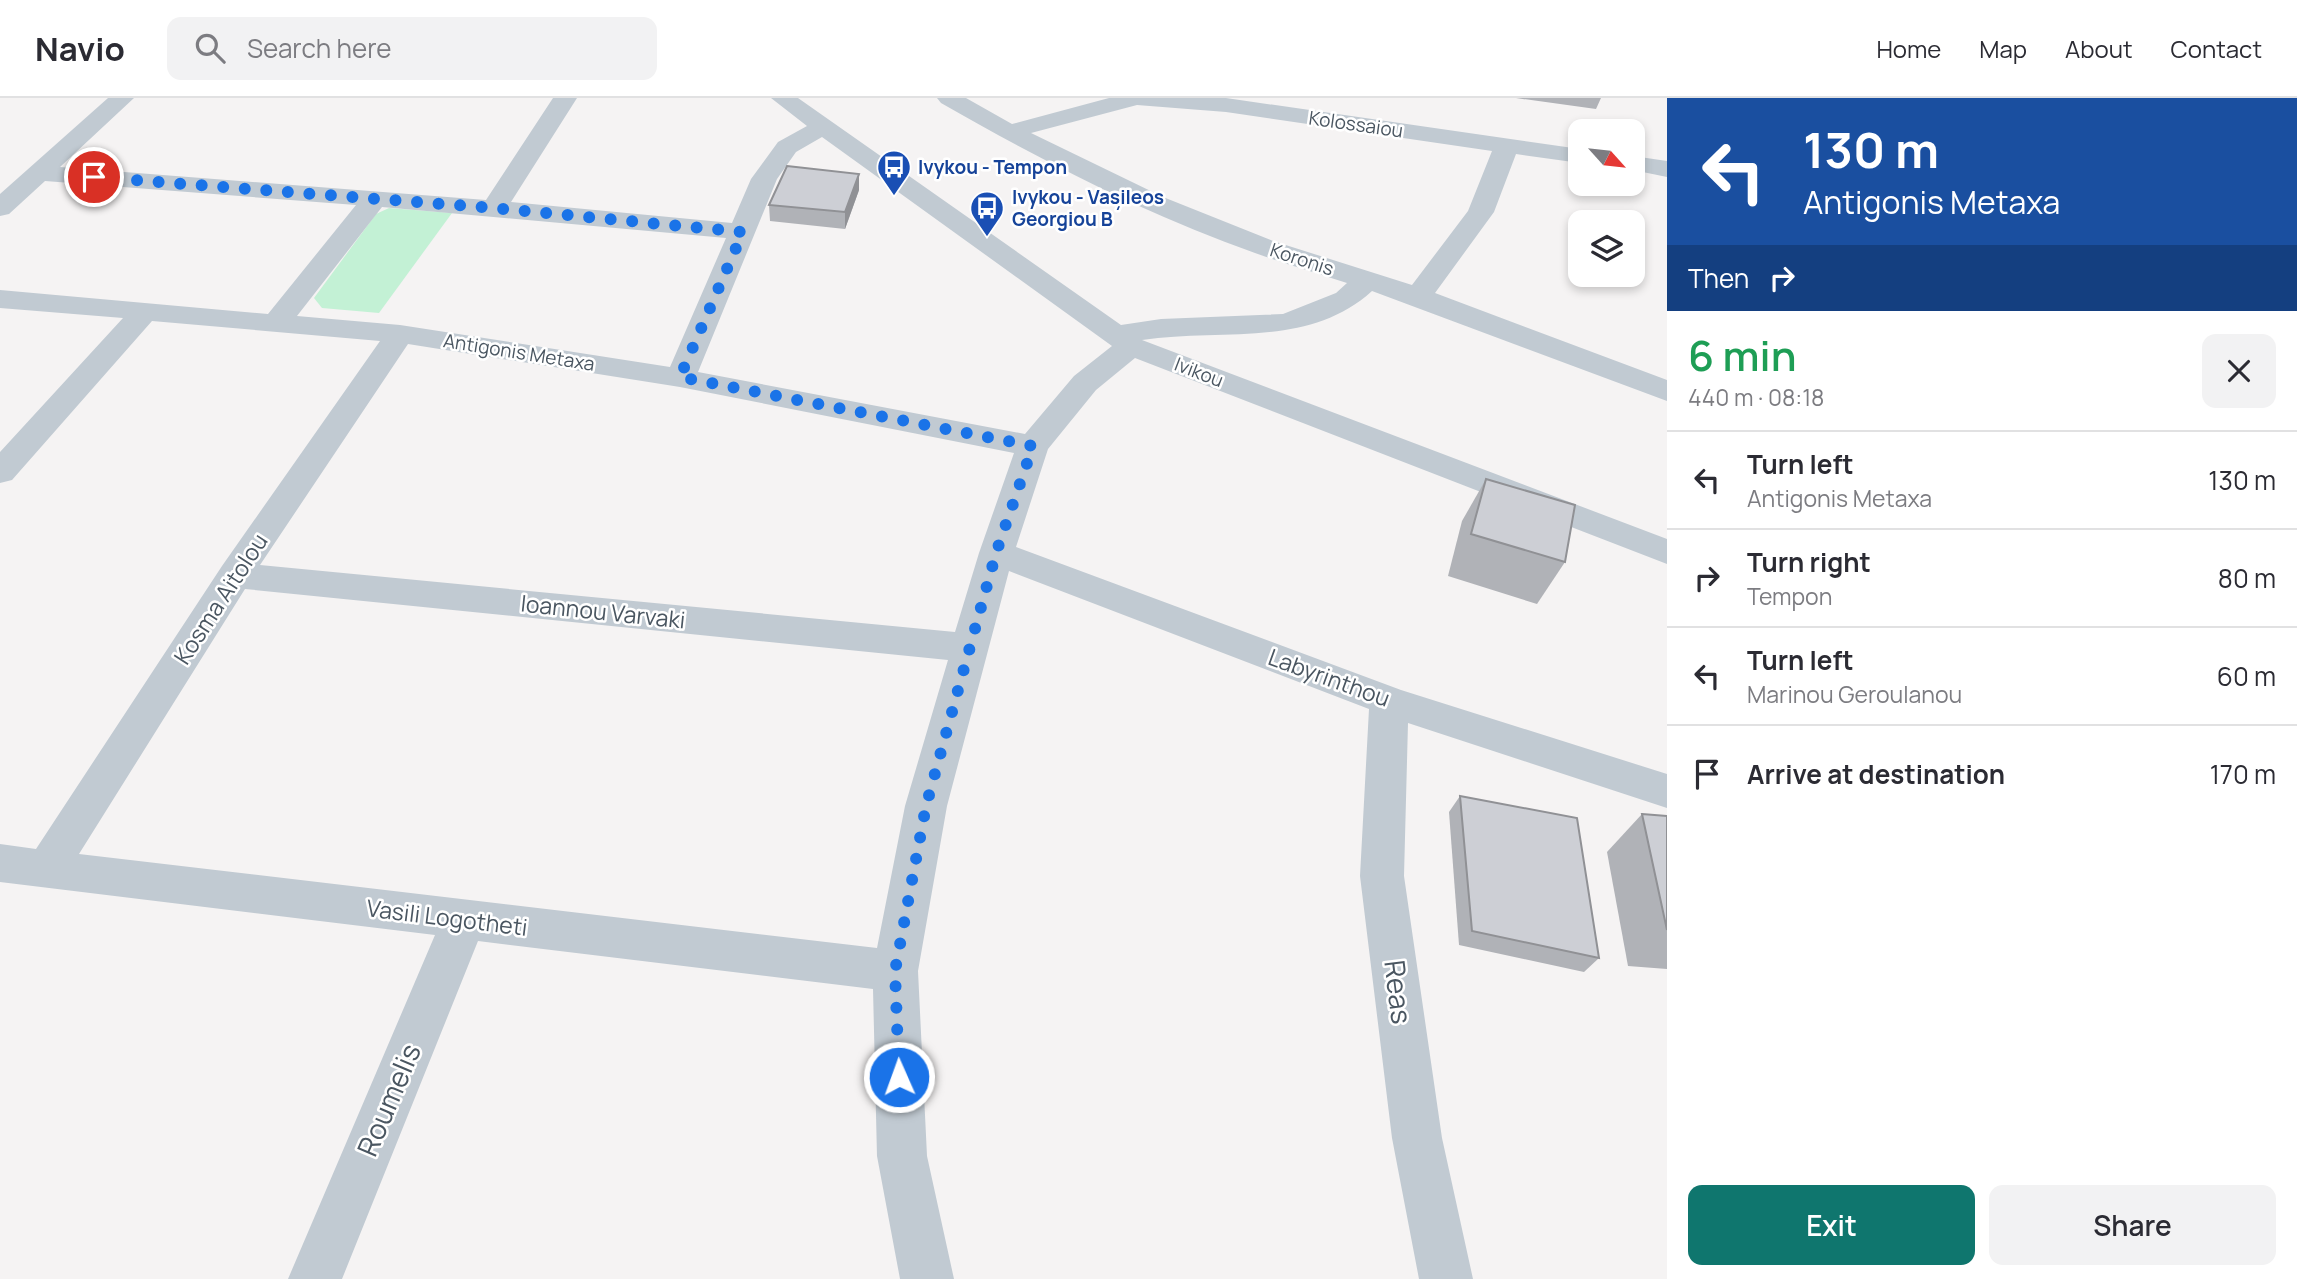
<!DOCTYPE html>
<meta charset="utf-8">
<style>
:root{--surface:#fff;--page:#f2f2f3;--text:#2b2b33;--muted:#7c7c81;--line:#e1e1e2;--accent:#0f766e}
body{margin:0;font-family:Manrope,sans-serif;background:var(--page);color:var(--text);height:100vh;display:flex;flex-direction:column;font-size:26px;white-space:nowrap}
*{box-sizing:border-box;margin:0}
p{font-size:23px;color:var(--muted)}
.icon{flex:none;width:38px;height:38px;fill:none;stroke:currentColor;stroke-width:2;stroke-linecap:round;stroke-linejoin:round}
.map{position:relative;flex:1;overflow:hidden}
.drawer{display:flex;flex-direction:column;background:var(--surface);width:630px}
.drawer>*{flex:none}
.banner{background:#1a4fa0;color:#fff;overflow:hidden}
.needle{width:46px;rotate:117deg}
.buttons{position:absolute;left:1568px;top:21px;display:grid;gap:14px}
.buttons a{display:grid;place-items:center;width:77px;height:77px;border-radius:14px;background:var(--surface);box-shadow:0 4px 10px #0003;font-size:35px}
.pin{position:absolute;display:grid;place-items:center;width:60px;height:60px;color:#fff;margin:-30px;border:4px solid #fff;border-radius:50%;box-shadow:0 2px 7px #0007}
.me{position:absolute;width:77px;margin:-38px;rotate:358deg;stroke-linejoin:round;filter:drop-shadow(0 0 5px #0008)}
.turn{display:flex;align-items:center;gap:24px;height:147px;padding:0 21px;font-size:32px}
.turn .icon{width:91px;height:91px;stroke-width:2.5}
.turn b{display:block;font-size:49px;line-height:60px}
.then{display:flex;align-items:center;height:66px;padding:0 21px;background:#0003;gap:14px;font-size:26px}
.round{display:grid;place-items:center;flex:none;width:74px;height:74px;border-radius:14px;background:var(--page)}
.summary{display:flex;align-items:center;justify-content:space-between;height:119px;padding:0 21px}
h1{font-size:42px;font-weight:600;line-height:52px;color:#1e9e55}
.button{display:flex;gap:14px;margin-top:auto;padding:14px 21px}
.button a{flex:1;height:80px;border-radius:14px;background:var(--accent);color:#fff;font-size:28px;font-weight:600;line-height:80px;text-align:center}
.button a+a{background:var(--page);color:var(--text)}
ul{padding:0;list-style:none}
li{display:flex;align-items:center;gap:21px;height:98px;padding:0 21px;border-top:2px solid var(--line)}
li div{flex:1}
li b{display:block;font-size:26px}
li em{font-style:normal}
header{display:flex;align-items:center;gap:42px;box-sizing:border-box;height:98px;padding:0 35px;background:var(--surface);border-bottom:2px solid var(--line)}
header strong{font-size:33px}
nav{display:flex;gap:38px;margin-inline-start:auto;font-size:24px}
.search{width:490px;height:63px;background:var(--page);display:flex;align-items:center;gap:18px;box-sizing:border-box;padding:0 24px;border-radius:14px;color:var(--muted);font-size:26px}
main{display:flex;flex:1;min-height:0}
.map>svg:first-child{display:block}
</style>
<header>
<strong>Navio</strong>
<div class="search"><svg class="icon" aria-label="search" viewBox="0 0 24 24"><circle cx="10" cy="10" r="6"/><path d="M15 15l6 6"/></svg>Search here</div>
<nav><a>Home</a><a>Map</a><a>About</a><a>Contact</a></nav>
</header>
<main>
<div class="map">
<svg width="1667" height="1181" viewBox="0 0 1667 1181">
<rect width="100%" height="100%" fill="#f5f3f3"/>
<path fill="#c3f1d5" d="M 389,110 L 452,115 L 379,215 L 322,210 L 314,200 L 376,116 Z"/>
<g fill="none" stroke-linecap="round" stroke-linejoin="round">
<g fill="#c1cad2" fill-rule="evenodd">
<path d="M 108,0 L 134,0 L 60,69 L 486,102 L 553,0 L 577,0 L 511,104 L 732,125 L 751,81 L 778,44 L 807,28 L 771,0 L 798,0 L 1121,227 L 1161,221 L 1283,216 L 1336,195 L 1347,185 C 1317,175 1286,166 1255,155 C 1147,117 1040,62 941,5 L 937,0 L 966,0 L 1012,26 L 1109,0 L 1226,0 L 1580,51 L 1580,65 L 1516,56 L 1494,114 L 1435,195 L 1667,282 L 1667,303 L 1372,193 C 1308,251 1220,230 1142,242 L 1667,441 L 1667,466 L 1135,260 L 1096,292 L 1048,351 L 1016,449 L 1401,592 L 1667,676 L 1667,710 L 1408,625 L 1404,778 L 1442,1040 L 1473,1181 L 1419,1181 L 1392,1040 L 1360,778 L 1369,611 L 1009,473 L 947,708 L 918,873 L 927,1058 L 954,1181 L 900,1181 L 877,1058 L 873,891 L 478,843 L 342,1181 L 288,1181 L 435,837 L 0,784 L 0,746 L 36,751 L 222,468 L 380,243 L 152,223 L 12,382 L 0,385 L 0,354 L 123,220 L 0,210 L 0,192 L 268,216 L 356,107 L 45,83 L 9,116 L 0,118 L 0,96 ZM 1137,7 L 1226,14 L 1492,53 L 1468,113 L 1412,187 L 1273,143 L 1163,99 L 1031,35 ZM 822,39 L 1112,248 L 1074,278 L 1025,336 L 698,274 L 777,81 L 796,54 ZM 382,109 L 726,140 L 670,269 L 400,227 L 297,218 ZM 408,246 L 680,289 L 1014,355 L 979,455 L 955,534 L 260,467 ZM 245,491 L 948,562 L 905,708 L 877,850 L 79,756 Z"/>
<path d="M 1633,58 L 1667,63 L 1667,79 L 1633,72 Z"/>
</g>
</g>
<g fill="#b0b2b7">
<path d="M 1516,0 L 1601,0 L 1596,11 Z"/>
<path d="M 859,92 L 845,131 L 770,123 L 769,107 Z"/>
<path d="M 1486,381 L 1565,464 L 1537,506 L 1448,478 L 1462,423 Z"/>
<path d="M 1460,698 L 1599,860 L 1584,874 L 1459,847 L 1449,714 Z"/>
<path d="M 1642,716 L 1667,718 L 1667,871 L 1628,868 L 1607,754 Z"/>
</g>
<path fill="#909195" d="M 859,76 L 859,92 L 845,131 L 845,114 Z"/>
<g fill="#cdcfd5" stroke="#909195" stroke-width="2">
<path d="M 787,68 L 859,76 L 845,114 L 769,107 Z"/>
<path d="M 1486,381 L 1575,407 L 1565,464 L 1471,436 Z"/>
<path d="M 1460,698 L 1577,720 L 1599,860 L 1472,833 Z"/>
<path d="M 1642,716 L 1667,718 L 1667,832 Z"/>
</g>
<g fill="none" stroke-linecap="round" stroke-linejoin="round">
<path stroke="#1a73e8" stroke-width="12" stroke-dasharray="0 21.6" d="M 94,79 L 494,110 L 743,134 L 680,279 L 1033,348 L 996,455 L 926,708 L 895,873 L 899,979"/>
</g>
<defs>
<g id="bus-pin" transform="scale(1.75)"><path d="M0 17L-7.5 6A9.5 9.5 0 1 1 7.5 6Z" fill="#1a4fb4" stroke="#fff"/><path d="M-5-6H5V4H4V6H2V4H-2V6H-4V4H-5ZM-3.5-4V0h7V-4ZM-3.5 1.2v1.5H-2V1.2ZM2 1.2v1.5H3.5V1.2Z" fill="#fff"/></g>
</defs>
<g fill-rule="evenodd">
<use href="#bus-pin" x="894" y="69"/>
<use href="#bus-pin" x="987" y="110"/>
</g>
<g text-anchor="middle" stroke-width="5" stroke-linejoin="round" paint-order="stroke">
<g font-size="19" fill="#4a5661" stroke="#fff">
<text transform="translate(1356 26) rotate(8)" y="7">Kolossaiou</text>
<text transform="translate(1302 161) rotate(18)" y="7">Koronis</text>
<text transform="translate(519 254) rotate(9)" y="7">Antigonis Metaxa</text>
<text transform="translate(1199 274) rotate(21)" y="7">Ivikou</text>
</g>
<g font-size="19" font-weight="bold" fill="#164399" stroke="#fff" text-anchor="start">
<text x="918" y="76">Ivykou - Tempon</text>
<text x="1012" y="106">Ivykou - Vasileos<tspan x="1012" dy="22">Georgiou B´</tspan></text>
</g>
<g font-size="23" fill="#4a5661" stroke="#fff">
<text transform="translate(221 501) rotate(-57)" y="8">Kosma Aitolou</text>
<text transform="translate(603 514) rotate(6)" y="8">Ioannou Varvaki</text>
<text transform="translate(1329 580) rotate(20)" y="8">Labyrinthou</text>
<text transform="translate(447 820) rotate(7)" y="8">Vasili Logotheti</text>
</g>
<g font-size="28" fill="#4a5661" stroke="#fff">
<text transform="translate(1398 894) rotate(83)" y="10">Reas</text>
<text transform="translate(389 1002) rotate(-67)" y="10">Roumelis</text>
</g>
</g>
</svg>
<div class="buttons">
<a><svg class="needle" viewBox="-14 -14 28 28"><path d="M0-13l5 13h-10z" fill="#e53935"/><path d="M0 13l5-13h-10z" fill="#7c7c81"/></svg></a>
<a><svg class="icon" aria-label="layers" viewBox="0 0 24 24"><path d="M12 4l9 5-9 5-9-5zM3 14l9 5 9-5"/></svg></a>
</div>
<div class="pin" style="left:94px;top:79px;background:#d93025"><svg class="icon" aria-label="arrive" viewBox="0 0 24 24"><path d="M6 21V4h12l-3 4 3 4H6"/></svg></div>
<svg class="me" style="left:899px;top:979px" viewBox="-20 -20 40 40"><circle r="17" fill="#1a73e8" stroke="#fff" stroke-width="3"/><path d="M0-11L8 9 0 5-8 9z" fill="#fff"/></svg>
</div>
<section class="drawer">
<div class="banner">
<div class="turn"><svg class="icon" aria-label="left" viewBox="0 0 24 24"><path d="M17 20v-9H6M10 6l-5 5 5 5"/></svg><div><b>130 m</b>Antigonis Metaxa</div></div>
<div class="then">Then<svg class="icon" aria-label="right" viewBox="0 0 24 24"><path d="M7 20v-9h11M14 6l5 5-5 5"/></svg></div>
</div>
<div class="summary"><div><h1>6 min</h1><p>440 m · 08:18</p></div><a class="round"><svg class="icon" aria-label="close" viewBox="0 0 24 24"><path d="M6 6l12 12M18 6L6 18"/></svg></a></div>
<ul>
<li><svg class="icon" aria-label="left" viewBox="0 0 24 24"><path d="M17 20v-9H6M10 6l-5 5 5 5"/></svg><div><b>Turn left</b><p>Antigonis Metaxa</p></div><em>130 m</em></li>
<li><svg class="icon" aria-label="right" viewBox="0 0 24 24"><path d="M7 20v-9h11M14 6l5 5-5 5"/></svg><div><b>Turn right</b><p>Tempon</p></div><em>80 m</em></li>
<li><svg class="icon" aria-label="left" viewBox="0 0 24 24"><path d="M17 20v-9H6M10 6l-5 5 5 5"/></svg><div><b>Turn left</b><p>Marinou Geroulanou</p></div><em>60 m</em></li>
<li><svg class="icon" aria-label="arrive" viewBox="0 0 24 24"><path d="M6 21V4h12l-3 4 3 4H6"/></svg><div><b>Arrive at destination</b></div><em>170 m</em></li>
</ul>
<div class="button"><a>Exit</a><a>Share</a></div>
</section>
</main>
